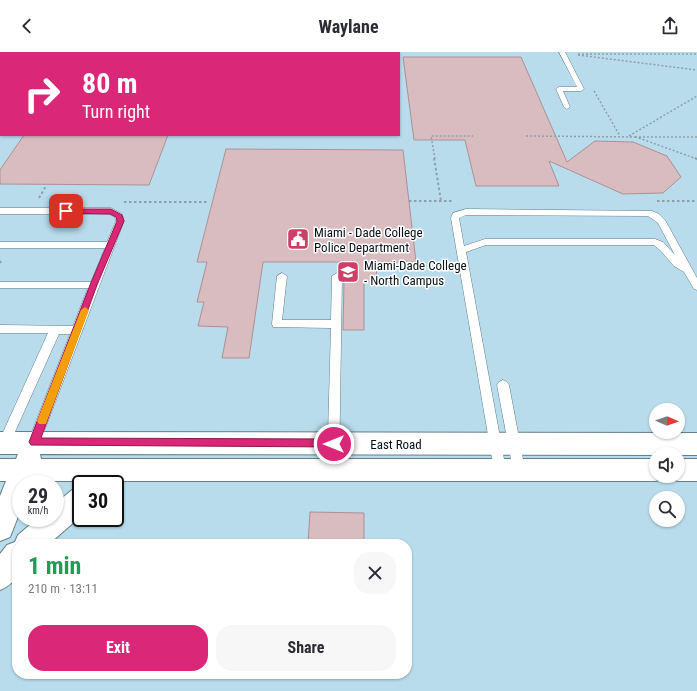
<!DOCTYPE html>
<meta charset="utf-8">
<style>
:root{--surface:#fff;--page:#f7f7f7;--text:#2b2b33;--muted:#7c7c81;--accent:#db2777}
body{margin:0;font-family:"Roboto Condensed",sans-serif;background:var(--page);color:var(--text);height:100vh;display:flex;flex-direction:column;font-size:15px;white-space:nowrap}
*{box-sizing:border-box;margin:0}
p{font-size:13px;color:var(--muted)}
.icon{flex:none;width:22px;height:22px;fill:none;stroke:currentColor;stroke-width:2;stroke-linecap:round;stroke-linejoin:round}
.map{position:relative;flex:1;overflow:hidden}
.details{position:absolute;left:12px;top:487px;width:400px;height:140px;display:flex;flex-direction:column;background:var(--surface);border-radius:16px;box-shadow:0 1px 3px #0004}
.details>*{flex:none}
.hud{position:absolute;left:0px;top:0px;width:400px;height:84px;box-shadow:0 1px 3px #0004;background:#db2777;color:#fff;overflow:hidden}
.needle{width:26px;rotate:92deg}
.fabs{position:absolute;left:649px;top:351px;display:grid;gap:8px}
.fabs a{display:grid;place-items:center;width:36px;height:36px;border-radius:50%;background:var(--surface);box-shadow:0 1px 3px #0004;font-size:20px}
.speed{position:absolute;left:12px;top:423px;display:flex;gap:8px;font-size:20px;font-weight:700;text-align:center}
.speed>*{display:grid;place-content:center;width:52px;height:52px;border-radius:50%;background:var(--surface);box-shadow:0 1px 3px #0004;line-height:1}
.speed small{font-size:10px;font-weight:400}
.speed .limit{border:2px solid #111;border-radius:6px;background:#fff;color:#111}
.pin{position:absolute;display:grid;place-items:center;width:34px;height:34px;color:#fff;margin:-17px;border-radius:8px;box-shadow:0 2px 6px #0006}
.me{position:absolute;width:44px;margin:-22px;rotate:270deg;stroke-linejoin:round;filter:drop-shadow(0 0 3px #0008)}
.turn{display:flex;align-items:center;gap:14px;height:84px;padding:0 16px;font-size:18px}
.turn .icon{width:52px;height:52px;stroke-width:2.5}
.turn b{display:block;font-size:28px;line-height:34px}
.round{display:grid;place-items:center;flex:none;width:42px;height:42px;border-radius:16px;background:var(--page)}
.summary{display:flex;align-items:center;justify-content:space-between;height:68px;padding:0 16px}
h1{font-size:24px;font-weight:700;line-height:30px;color:#1e9e55}
.primary-button{display:flex;gap:8px;margin-top:auto;padding:8px 16px}
.primary-button a{flex:1;height:46px;border-radius:16px;background:var(--accent);color:#fff;font-size:16px;font-weight:700;line-height:46px;text-align:center}
.primary-button a+a{background:var(--page);color:var(--text)}
header{display:flex;justify-content:space-between;align-items:center;height:52px;padding:0 16px;background:var(--surface);font-size:18px;font-weight:700}
.map>svg:first-child{display:block}
</style>
<header><svg class="icon" aria-label="back" viewBox="0 0 24 24"><path d="M15 5l-7 7 7 7"/></svg>Waylane<svg class="icon" aria-label="share" viewBox="0 0 24 24"><path d="M12 15V3M7 8l5-5 5 5M5 13v7h14v-7"/></svg></header>
<div class="map">
<svg width="697" height="639" viewBox="0 0 697 639">
<rect width="100%" height="100%" fill="#ceeaf6"/>
<path fill="#b8dceb" fill-rule="evenodd" d="M 0,0 L 697,0 L 697,639 L 0,639 ZM 1,1 L 399,1 L 399,83 L 1,83 ZM 656,358 L 678,358 L 678,380 L 656,380 ZM 656,402 L 678,402 L 678,424 L 656,424 ZM 21,432 L 55,432 L 55,466 L 21,466 ZM 81,432 L 115,432 L 115,466 L 81,466 ZM 656,446 L 678,446 L 678,468 L 656,468 ZM 17,492 L 407,492 L 407,622 L 17,622 Z"/>
<g fill="#d9bcc0" stroke="#ac9095">
<path d="M 403,5 L 521,5 L 567,110 L 595,89 L 633,90 L 667,104 L 681,125 L 663,141 L 623,142 L 549,109 L 559,134 L 476,134 L 465,88 L 414,88 Z"/>
<path d="M 24,83 L 168,83 L 149,133 L 0,132 L 0,118 Z"/>
<path d="M 226,97 L 403,98 L 416,210 L 376,210 L 377,230 L 364,230 L 364,278 L 343,278 L 344,230 L 344,224 L 341,222 L 340,210 L 263,210 L 249,306 L 222,306 L 228,275 L 198,274 L 204,250 L 197,250 L 207,210 L 197,210 Z"/>
<path d="M 310,460 L 364,461 L 364,492 L 308,492 Z"/>
</g>
<g fill="none" stroke-linecap="round" stroke-linejoin="round">
<g stroke="#657f89" stroke-width="1">
<g id="service">
<rect x="124" y="0" width="6" height="1"/>
<path d="M 559,0 L 565,0 L 584,37 L 581,39 L 563,39 L 570,55 L 567,57 L 564,55 L 556,37 L 559,35 L 577,35 Z"/>
<rect x="0" y="3" width="1" height="4"/>
<path d="M 0,30 L 1,30 L 0,35 Z"/>
<path d="M 0,156 L 111,156 L 122,162 L 124,169 L 40,390 L 38,394 L 34,395 L 30,394 L 28,390 L 70,282 L 59,282 L 10,391 L 8,395 L 4,396 L 0,395 L 0,387 L 48,281 L 0,281 L 0,273 L 73,274 L 88,236 L 0,236 L 0,230 L 91,230 L 105,196 L 0,196 L 0,190 L 107,190 L 116,169 L 115,165 L 109,162 L 0,162 Z"/>
<path d="M 466,157 L 652,159 L 659,162 L 665,168 L 697,226 L 697,238 L 694,237 L 684,220 L 674,214 L 660,198 L 654,193 L 486,193 L 466,200 L 506,418 L 504,422 L 500,424 L 496,422 L 494,418 L 451,166 L 453,161 ZM 466,163 L 648,164 L 658,171 L 675,203 L 663,190 L 655,187 L 485,187 L 464,194 L 459,166 Z"/>
<path d="M 282,221 L 287,224 L 282,268 L 331,268 L 332,224 L 337,221 L 342,224 L 339,418 L 337,422 L 333,424 L 329,422 L 327,418 L 331,276 L 273,275 L 272,272 L 277,224 Z"/>
<path d="M 503,328 L 507,330 L 509,333 L 525,418 L 523,422 L 519,424 L 515,422 L 513,418 L 497,333 L 499,330 Z"/>
</g>
</g>
<g stroke="#657f89" stroke-width="2">
<g id="minor">
<path d="M 0,380 L 697,381 L 697,403 L 40,402 L 41,407 L 656,407 L 656,424 L 666,424 L 656,429 L 32,429 L 31,432 L 21,432 L 21,457 L 10,485 L 0,489 L 0,444 L 6,429 L 0,429 L 0,407 L 16,407 L 18,402 L 0,402 Z"/>
<path d="M 678,407 L 697,407 L 697,429 L 678,429 L 669,426 L 668,424 L 678,424 Z"/>
<path d="M 81,435 L 81,464 L 49,492 L 17,492 C 17,513 23,529 0,538 L 0,502 L 7,493 L 15,490 L 18,483 L 38,466 L 55,466 L 55,452 L 72,438 Z"/>
</g>
</g>
<g stroke="#8ba1aa" stroke-width="1.5" stroke-dasharray="2 2" stroke-linecap="butt">
<path d="M 578,2 L 697,2"/>
<path d="M 578,3 L 697,18"/>
<path d="M 594,39 L 620,84"/>
<path d="M 526,84 L 636,85"/>
<path d="M 629,84 L 697,44"/>
<path d="M 697,85 L 636,85 L 697,107"/>
<path d="M 435,107 L 431,84 L 473,84"/>
</g>
<g stroke="#8ba1aa" stroke-width="2" stroke-dasharray="2.5 2.5" stroke-linecap="butt">
<path d="M 434,106 L 441,149"/>
<path d="M 695,106 L 697,107"/>
<path d="M 39,146 L 46,134"/>
<path d="M 409,149 L 452,149"/>
<path d="M 657,149 L 697,149"/>
<path d="M 124,150 L 209,150"/>
<path d="M 0,211 L 1,209"/>
</g>
<use href="#service" fill="#fff" fill-rule="evenodd"/>
<use href="#minor" fill="#fff" fill-rule="evenodd"/>
</g>
<path fill="#db2777" stroke="#8e194d" d="M 64,157 L 111,157 L 122,163 L 124,169 L 97,233 L 41,386 L 334,387 L 339,392 L 337,395 L 31,393 L 29,390 L 90,233 L 117,169 L 116,165 L 110,162 L 66,161 L 63,159 Z"/>
<path fill="#f59e0b" d="M 85,255 L 89,258 L 47,369 L 46,372 L 39,372 L 37,369 L 81,258 Z"/>
<defs>
<g id="civic-square" transform="scale(1.15)"><rect x="-9" y="-9" width="18" height="18" rx="4" fill="#ce3f67" stroke="#fff"/><path d="M-.6-6.5H3V-4.5H.6V-3L4-1V1h2V6H-6V1h2V-1L-.6-3ZM-1.2 2.5V6h2.4V2.5Z" fill="#fff"/></g>
<g id="university-square" transform="scale(1.15)"><rect x="-9" y="-9" width="18" height="18" rx="4" fill="#ce3f67" stroke="#fff"/><path d="M0-5L7-2L0 1L-7-2ZM-4 1L0 2.5L4 1V4Q0 6-4 4Z" fill="#fff"/></g>
</defs>
<g fill-rule="evenodd">
<use href="#civic-square" x="298" y="187"/>
<use href="#university-square" x="348" y="220"/>
</g>
<g text-anchor="middle" stroke-width="3" stroke-linejoin="round" paint-order="stroke">
<g font-size="13" fill="#061014" stroke="#fff" text-anchor="start">
<text x="314" y="185">Miami - Dade College<tspan x="314" dy="15">Police Department</tspan></text>
<text x="364" y="218">Miami-Dade College<tspan x="364" dy="15">- North Campus</tspan></text>
</g>
<g font-size="13" fill="#061014" stroke="#fff">
<text x="396" y="397">East Road</text>
</g>
</g>
</svg>
<div class="fabs">
<a><svg class="needle" viewBox="-14 -14 28 28"><path d="M0-13l5 13h-10z" fill="#e53935"/><path d="M0 13l5-13h-10z" fill="#7c7c81"/></svg></a>
<a><svg class="icon" aria-label="sound" viewBox="0 0 24 24"><path d="M4 9h4l5-4v14l-5-4H4zM17 9q2 3 0 6"/></svg></a>
<a><svg class="icon" aria-label="search" viewBox="0 0 24 24"><circle cx="10" cy="10" r="6"/><path d="M15 15l6 6"/></svg></a>
</div>
<div class="speed"><div>29<small>km/h</small></div><div class="limit">30</div></div>
<div class="pin" style="left:66px;top:159px;background:#d93025"><svg class="icon" aria-label="arrive" viewBox="0 0 24 24"><path d="M6 21V4h12l-3 4 3 4H6"/></svg></div>
<svg class="me" style="left:334px;top:392px" viewBox="-20 -20 40 40"><circle r="17" fill="#db2777" stroke="#fff" stroke-width="3"/><path d="M0-11L8 9 0 5-8 9z" fill="#fff"/></svg>
<div class="hud">
<div class="turn"><svg class="icon" aria-label="right" viewBox="0 0 24 24"><path d="M7 20v-9h11M14 6l5 5-5 5"/></svg><div><b>80 m</b>Turn right</div></div>
</div>
<section class="details">
<div class="summary"><div><h1>1 min</h1><p>210 m · 13:11</p></div><a class="round"><svg class="icon" aria-label="close" viewBox="0 0 24 24"><path d="M6 6l12 12M18 6L6 18"/></svg></a></div>
<div class="primary-button"><a>Exit</a><a>Share</a></div>
</section>
</div>
